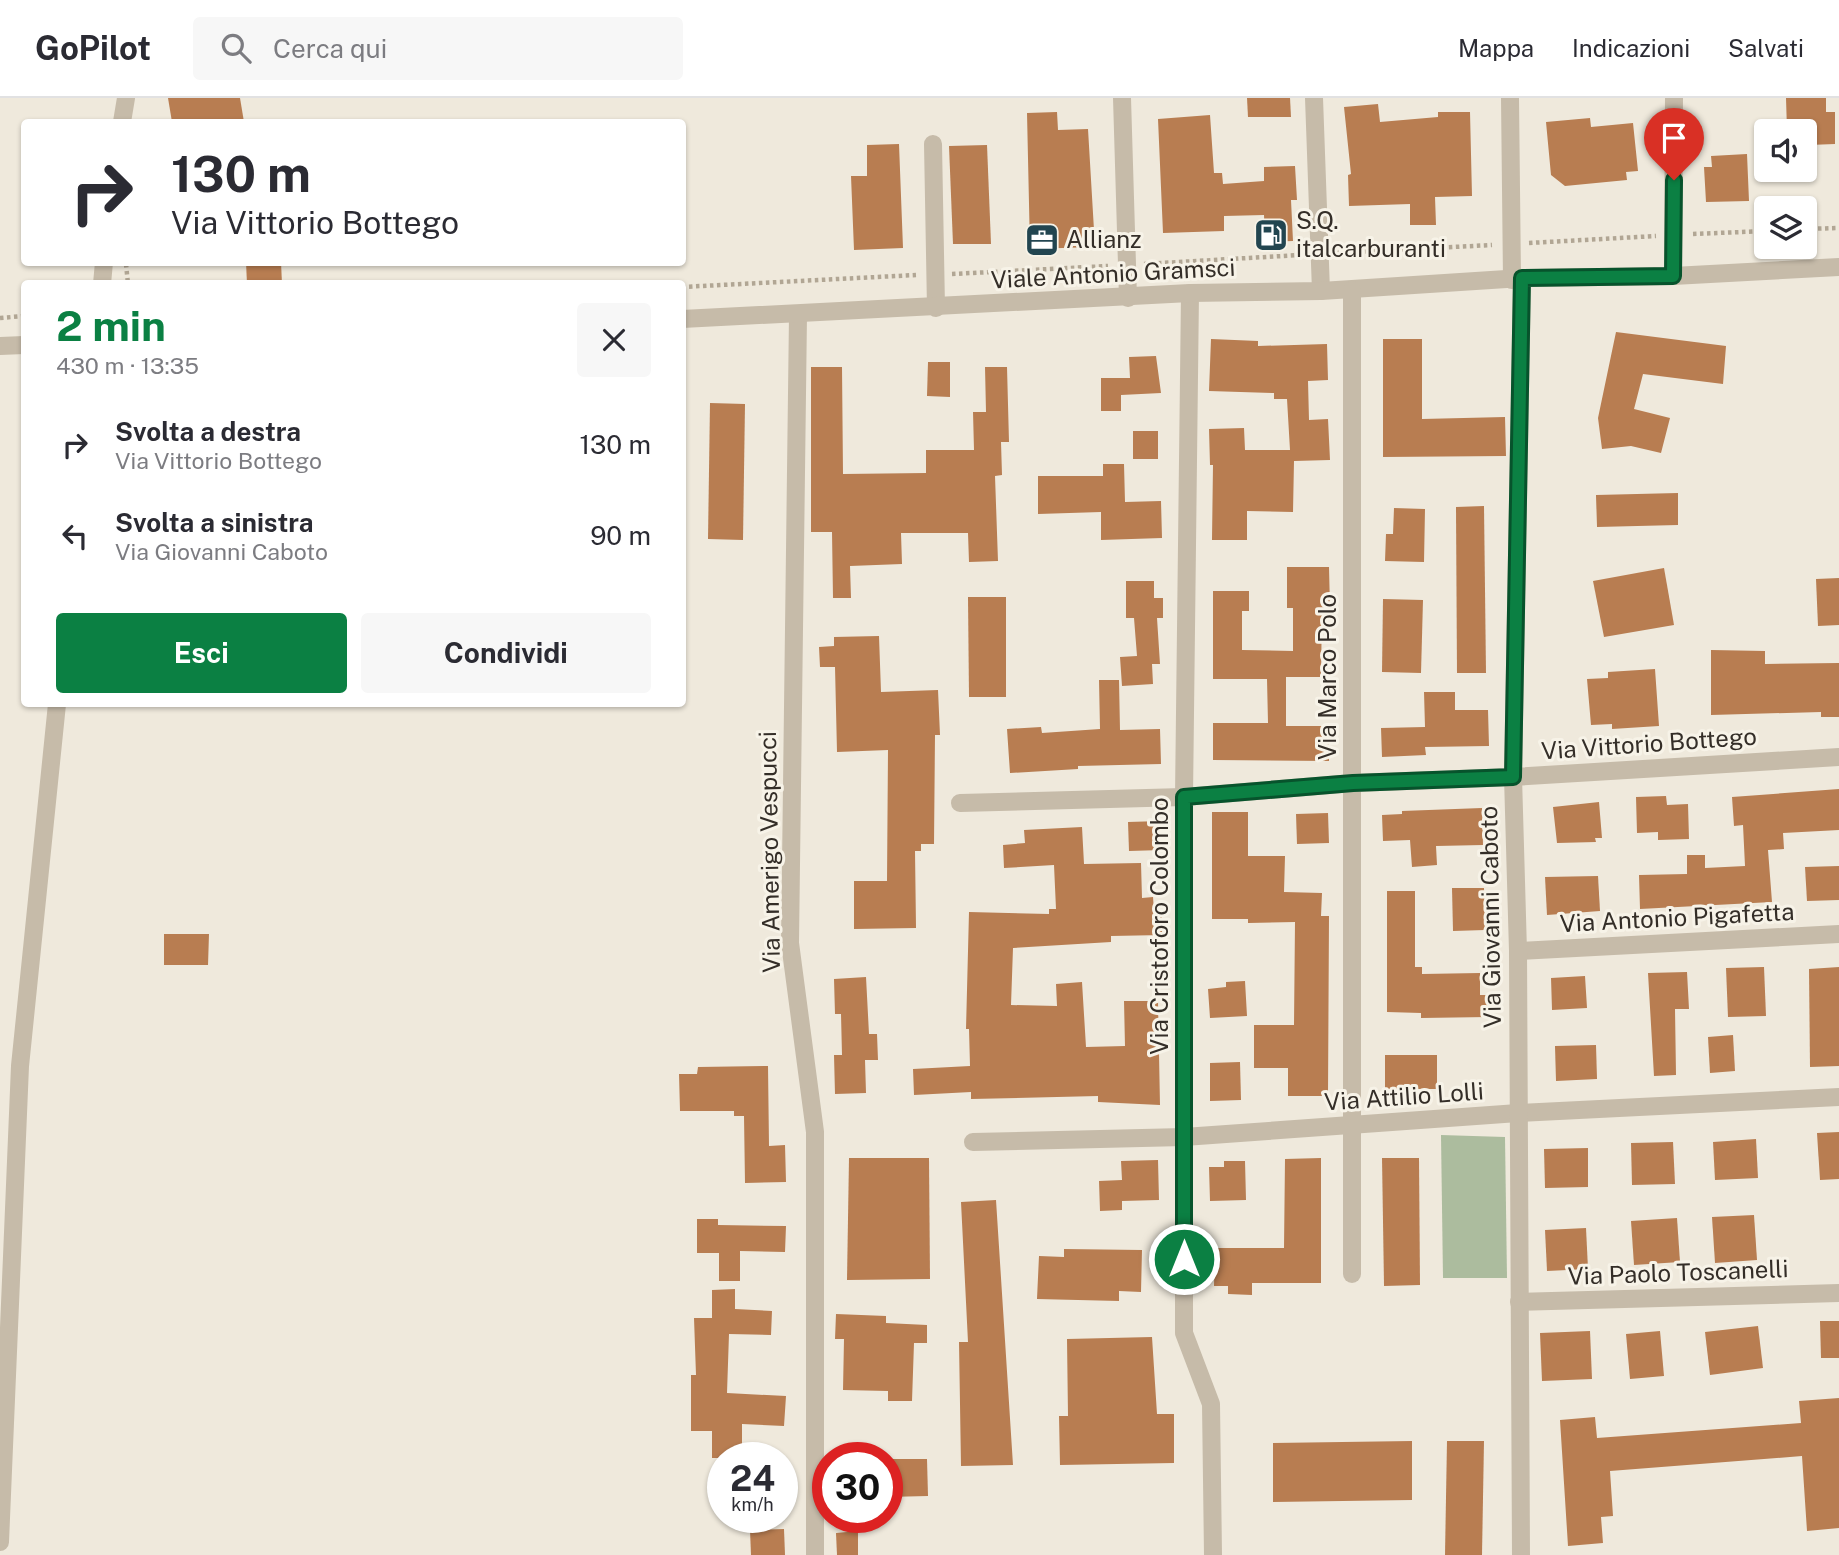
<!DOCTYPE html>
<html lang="it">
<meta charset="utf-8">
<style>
:root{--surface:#fff;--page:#f7f7f7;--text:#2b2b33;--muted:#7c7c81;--line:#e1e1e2;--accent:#0b8043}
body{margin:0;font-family:"Public Sans",sans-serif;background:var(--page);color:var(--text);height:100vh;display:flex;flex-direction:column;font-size:26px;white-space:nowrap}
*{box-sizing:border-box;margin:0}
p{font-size:23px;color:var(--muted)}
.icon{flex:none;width:38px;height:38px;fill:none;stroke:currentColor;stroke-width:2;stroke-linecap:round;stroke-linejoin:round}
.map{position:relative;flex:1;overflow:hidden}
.panel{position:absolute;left:21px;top:182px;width:665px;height:427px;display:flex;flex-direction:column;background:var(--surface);border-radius:7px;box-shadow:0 2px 5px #0004}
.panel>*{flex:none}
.top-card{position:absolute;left:21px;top:21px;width:665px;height:147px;border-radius:7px;box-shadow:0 2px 5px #0004;background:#fff;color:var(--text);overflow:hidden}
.controls{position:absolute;left:1754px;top:21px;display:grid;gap:14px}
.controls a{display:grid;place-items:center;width:63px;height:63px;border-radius:7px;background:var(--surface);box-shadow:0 2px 5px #0004;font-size:35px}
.speed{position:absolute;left:707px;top:1344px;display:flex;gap:14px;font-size:35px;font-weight:700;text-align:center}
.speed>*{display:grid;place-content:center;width:91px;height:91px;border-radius:50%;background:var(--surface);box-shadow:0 2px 5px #0004;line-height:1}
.speed small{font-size:18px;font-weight:400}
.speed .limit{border:10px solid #d22;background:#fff;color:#111}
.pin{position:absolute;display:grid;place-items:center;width:60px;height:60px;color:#fff;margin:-72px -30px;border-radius:50% 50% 50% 0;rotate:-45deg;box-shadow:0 0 7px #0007}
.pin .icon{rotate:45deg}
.me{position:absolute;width:77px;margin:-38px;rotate:0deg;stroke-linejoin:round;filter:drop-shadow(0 0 5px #0008)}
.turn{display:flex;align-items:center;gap:24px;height:147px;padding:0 35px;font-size:32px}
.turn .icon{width:91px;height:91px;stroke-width:2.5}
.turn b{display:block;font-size:49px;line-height:60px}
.round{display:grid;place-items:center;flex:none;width:74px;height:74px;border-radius:7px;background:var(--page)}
.summary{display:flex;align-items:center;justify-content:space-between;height:119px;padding:0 35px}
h1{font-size:42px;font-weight:700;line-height:52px;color:var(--accent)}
.action{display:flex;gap:14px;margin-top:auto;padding:14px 35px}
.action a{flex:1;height:80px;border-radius:7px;background:var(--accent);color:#fff;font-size:28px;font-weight:700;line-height:80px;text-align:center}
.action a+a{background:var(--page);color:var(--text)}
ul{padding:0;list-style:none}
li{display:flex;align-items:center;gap:21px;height:91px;padding:0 35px}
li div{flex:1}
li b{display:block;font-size:26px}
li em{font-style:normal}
header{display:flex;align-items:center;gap:42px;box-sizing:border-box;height:98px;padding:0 35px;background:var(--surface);border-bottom:2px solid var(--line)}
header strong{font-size:33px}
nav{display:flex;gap:38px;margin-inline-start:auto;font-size:24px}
.search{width:490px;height:63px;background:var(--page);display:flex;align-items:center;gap:18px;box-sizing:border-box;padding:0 24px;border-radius:7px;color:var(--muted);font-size:26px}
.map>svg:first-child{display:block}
</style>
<header>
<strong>GoPilot</strong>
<div class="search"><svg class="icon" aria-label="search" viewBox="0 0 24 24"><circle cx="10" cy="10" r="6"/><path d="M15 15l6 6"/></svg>Cerca qui</div>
<nav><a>Mappa</a><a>Indicazioni</a><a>Salvati</a></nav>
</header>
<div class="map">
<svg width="1839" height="1457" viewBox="0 0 1839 1457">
<rect width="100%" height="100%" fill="#efe9dc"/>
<path fill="#acbc9e" d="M 1441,1037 L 1505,1039 L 1507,1180 L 1443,1180 Z"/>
<g fill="#b87d51">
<path d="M 168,0 L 240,0 L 244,24 L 172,24 Z"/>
<path d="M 1247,0 L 1290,0 L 1291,19 L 1248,19 Z"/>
<path d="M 1786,0 L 1826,0 L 1826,14 L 1835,14 L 1835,46 L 1809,47 L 1809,32 L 1787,32 Z"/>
<path d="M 1378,6 L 1380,24 L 1438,19 L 1438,14 L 1470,14 L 1472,98 L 1435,99 L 1436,127 L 1410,127 L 1410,106 L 1349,108 L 1348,77 L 1351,76 L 1344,9 Z"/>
<path d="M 1057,14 L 1058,32 L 1088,31 L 1095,149 L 1030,151 L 1027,15 Z"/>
<path d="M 1210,17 L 1214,75 L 1222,75 L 1223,86 L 1264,83 L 1264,69 L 1295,68 L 1297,102 L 1291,102 L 1293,143 L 1265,144 L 1264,117 L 1224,118 L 1224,133 L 1163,135 L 1158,21 Z"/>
<path d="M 1590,20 L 1591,29 L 1633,25 L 1638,73 L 1626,74 L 1627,82 L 1565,88 L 1551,77 L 1546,24 Z"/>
<path d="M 899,46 L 903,150 L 854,152 L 851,78 L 867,78 L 867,47 Z"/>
<path d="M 987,47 L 991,146 L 953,146 L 949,48 Z"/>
<path d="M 1747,56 L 1749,103 L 1706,104 L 1704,69 L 1712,69 L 1711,58 Z"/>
<path d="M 246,164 L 281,164 L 282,186 L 247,186 Z"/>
<path d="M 1616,234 L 1726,248 L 1723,286 L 1643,276 L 1634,311 L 1670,320 L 1661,355 L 1631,348 L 1602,351 L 1598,320 Z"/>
<path d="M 1211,241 L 1258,243 L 1258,248 L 1327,246 L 1328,282 L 1308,283 L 1309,322 L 1328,321 L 1330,362 L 1294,363 L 1293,414 L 1247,413 L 1247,442 L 1212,442 L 1213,367 L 1210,367 L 1209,331 L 1244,330 L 1245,352 L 1290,352 L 1287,301 L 1274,301 L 1274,295 L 1209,293 Z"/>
<path d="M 1383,241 L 1422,241 L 1422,321 L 1505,319 L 1506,358 L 1383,359 Z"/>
<path d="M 1156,258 L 1161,295 L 1121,297 L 1121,313 L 1101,313 L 1101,280 L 1130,280 L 1129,259 Z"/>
<path d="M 928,264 L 950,264 L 950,299 L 927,298 Z"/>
<path d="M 811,269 L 842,269 L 843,376 L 926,375 L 926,352 L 974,352 L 973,314 L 986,314 L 985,269 L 1007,269 L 1009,344 L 1001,344 L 1002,377 L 995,378 L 998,463 L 969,464 L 968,435 L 901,435 L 902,466 L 850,468 L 851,500 L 833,500 L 832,434 L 811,434 Z"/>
<path d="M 710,305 L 745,306 L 743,442 L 708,441 Z"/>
<rect x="1133" y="333" width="25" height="28"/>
<path d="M 1103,366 L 1124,366 L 1125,404 L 1161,403 L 1162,440 L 1101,442 L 1101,414 L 1038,416 L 1038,378 L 1103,378 Z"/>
<path d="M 1678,395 L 1678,427 L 1597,429 L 1596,397 Z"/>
<path d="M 1484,408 L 1486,575 L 1457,575 L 1456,409 Z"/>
<path d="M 1394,410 L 1425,411 L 1424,464 L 1385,463 L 1386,436 L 1393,436 Z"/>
<path d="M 1287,469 L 1329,469 L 1330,510 L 1322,510 L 1321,579 L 1286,579 L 1286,628 L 1329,628 L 1329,663 L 1213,662 L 1213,625 L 1268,625 L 1267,581 L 1213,581 L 1213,493 L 1249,493 L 1249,513 L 1242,513 L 1242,552 L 1293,553 L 1293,510 L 1287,510 Z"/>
<path d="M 1664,470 L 1674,527 L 1604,539 L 1593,483 Z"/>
<path d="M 1839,480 L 1839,527 L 1818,528 L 1816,481 Z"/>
<path d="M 1126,483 L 1154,483 L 1154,500 L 1163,500 L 1163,520 L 1157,520 L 1160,566 L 1152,566 L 1153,586 L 1122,588 L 1120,559 L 1137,558 L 1134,520 L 1126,520 Z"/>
<path d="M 968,499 L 1006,499 L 1006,599 L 969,599 Z"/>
<path d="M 1383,501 L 1423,502 L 1421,575 L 1382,574 Z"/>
<path d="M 879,538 L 881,594 L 938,592 L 940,637 L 935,637 L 934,746 L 921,746 L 921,753 L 915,753 L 916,830 L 854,831 L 854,783 L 887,783 L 888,652 L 837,654 L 835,569 L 820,569 L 819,549 L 834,548 L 834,539 Z"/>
<path d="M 1711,552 L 1765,553 L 1765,566 L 1839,565 L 1839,619 L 1821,619 L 1821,614 L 1711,617 Z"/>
<path d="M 1655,571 L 1659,628 L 1612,631 L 1612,626 L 1591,627 L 1587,581 L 1608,580 L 1608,574 Z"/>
<path d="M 1099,582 L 1119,582 L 1120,632 L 1160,631 L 1161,666 L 1078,668 L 1078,671 L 1010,675 L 1007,631 L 1041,629 L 1042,635 L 1100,631 Z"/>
<path d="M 1424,594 L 1455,594 L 1455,612 L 1488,612 L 1489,648 L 1425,649 L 1426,657 L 1382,659 L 1381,630 L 1425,629 Z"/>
<path d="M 1839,691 L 1839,732 L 1783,735 L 1784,751 L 1768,752 L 1772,804 L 1640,811 L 1639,777 L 1687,776 L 1687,757 L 1705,757 L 1705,770 L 1745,768 L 1743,727 L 1734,728 L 1732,699 Z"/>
<path d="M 1666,698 L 1667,707 L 1688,706 L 1689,741 L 1658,742 L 1658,734 L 1637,735 L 1636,699 Z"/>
<path d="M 1599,704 L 1602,740 L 1595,740 L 1596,744 L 1557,745 L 1553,709 Z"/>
<path d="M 1482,710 L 1483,747 L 1436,748 L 1437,767 L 1412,769 L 1410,742 L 1383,743 L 1382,717 L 1402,716 L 1402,713 Z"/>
<path d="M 1212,714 L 1248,714 L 1248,758 L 1285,758 L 1284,794 L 1322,795 L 1321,818 L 1329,818 L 1328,998 L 1288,998 L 1288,970 L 1254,970 L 1254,927 L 1294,927 L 1295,824 L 1248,825 L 1248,821 L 1212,821 Z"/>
<path d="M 1328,715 L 1329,745 L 1297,746 L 1296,716 Z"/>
<path d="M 1161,723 L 1162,752 L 1129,753 L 1128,724 Z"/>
<path d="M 1082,729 L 1084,766 L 1141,765 L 1142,800 L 1153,799 L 1154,813 L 1162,813 L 1162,837 L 1111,838 L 1111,844 L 1013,850 L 1011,907 L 1057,908 L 1056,886 L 1082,884 L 1086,949 L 1125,948 L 1124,903 L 1158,903 L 1160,1007 L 1098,1004 L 1098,998 L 971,1001 L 971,994 L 914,997 L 913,971 L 970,968 L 969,931 L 966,931 L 969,814 L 1049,816 L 1049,811 L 1056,811 L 1054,767 L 1004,770 L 1003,747 L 1025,745 L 1024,732 Z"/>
<path d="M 1839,768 L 1839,802 L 1807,803 L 1805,769 Z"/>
<path d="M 1598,778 L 1600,813 L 1547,817 L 1545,779 Z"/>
<path d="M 1452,790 L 1484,790 L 1485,832 L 1453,833 Z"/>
<path d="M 1387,793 L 1415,793 L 1415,869 L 1422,869 L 1422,876 L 1480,875 L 1480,897 L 1488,897 L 1488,919 L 1421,920 L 1421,915 L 1387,914 Z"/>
<path d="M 164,836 L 209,836 L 208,867 L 164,867 Z"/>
<path d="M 1764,869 L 1766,918 L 1728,919 L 1726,870 Z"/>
<path d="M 1839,869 L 1839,968 L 1810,969 L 1809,871 Z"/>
<path d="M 1687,874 L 1689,911 L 1675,911 L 1676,977 L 1654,978 L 1648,875 Z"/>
<path d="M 1585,878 L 1587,910 L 1552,912 L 1551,880 Z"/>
<path d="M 866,879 L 869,936 L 877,936 L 878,962 L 865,962 L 866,995 L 835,996 L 834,957 L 842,957 L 841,916 L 835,916 L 834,881 Z"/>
<path d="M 1245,883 L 1247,918 L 1210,920 L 1208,891 L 1226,889 L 1226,884 Z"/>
<path d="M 1733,937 L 1735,973 L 1710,975 L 1708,939 Z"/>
<path d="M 1596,947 L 1597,981 L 1556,983 L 1555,948 Z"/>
<rect x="1385" y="957" width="52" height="34"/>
<path d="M 1240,964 L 1241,1002 L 1210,1003 L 1210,965 Z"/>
<path d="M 768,968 L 769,1048 L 785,1047 L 786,1084 L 745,1085 L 744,1018 L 734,1018 L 734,1013 L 680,1013 L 679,976 L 697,976 L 698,969 Z"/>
<path d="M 1839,1034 L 1839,1081 L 1820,1082 L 1817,1035 Z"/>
<path d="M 1756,1041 L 1758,1080 L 1715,1082 L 1713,1044 Z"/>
<path d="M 1673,1044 L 1675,1086 L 1632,1087 L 1631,1045 Z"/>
<path d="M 1588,1050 L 1588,1089 L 1545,1090 L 1544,1051 Z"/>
<path d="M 849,1060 L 929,1060 L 930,1181 L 847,1182 Z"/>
<path d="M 1321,1060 L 1321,1185 L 1252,1185 L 1252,1197 L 1228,1196 L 1228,1188 L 1214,1188 L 1215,1150 L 1284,1150 L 1285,1061 Z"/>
<path d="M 1382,1060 L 1419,1060 L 1420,1187 L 1384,1188 Z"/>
<path d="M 1158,1062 L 1159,1102 L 1122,1103 L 1122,1112 L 1100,1113 L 1099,1083 L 1122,1082 L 1121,1063 Z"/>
<path d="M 1224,1063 L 1245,1063 L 1246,1102 L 1210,1103 L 1209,1069 L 1224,1069 Z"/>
<path d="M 996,1102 L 1013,1367 L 961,1368 L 959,1244 L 968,1244 L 961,1104 Z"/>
<path d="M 1754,1117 L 1757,1162 L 1715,1165 L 1712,1119 Z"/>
<path d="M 1677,1120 L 1680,1164 L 1634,1167 L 1631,1123 Z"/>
<path d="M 697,1121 L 718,1121 L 718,1127 L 786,1128 L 785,1154 L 740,1153 L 740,1183 L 719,1183 L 719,1155 L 697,1155 Z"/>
<path d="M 1586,1130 L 1588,1171 L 1547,1173 L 1545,1132 Z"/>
<path d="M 1064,1151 L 1142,1152 L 1141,1194 L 1119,1193 L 1119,1203 L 1037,1201 L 1039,1158 L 1064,1159 Z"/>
<path d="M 735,1191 L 735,1211 L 772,1213 L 771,1237 L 729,1236 L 727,1295 L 786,1298 L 784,1328 L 742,1326 L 742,1360 L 712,1360 L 712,1333 L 691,1333 L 691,1277 L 696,1277 L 694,1220 L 712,1220 L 712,1192 Z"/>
<path d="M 836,1216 L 886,1218 L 886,1225 L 927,1227 L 927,1245 L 914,1245 L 912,1303 L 888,1303 L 888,1293 L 843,1292 L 844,1241 L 835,1241 Z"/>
<path d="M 1820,1223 L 1839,1223 L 1839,1260 L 1821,1260 Z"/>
<path d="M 1758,1228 L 1763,1270 L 1710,1277 L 1705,1234 Z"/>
<path d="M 1590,1233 L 1592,1281 L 1542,1283 L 1540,1235 Z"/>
<path d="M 1660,1233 L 1664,1278 L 1630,1281 L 1626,1236 Z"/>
<path d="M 1152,1239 L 1157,1316 L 1174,1316 L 1174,1365 L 1060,1367 L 1059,1318 L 1068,1318 L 1067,1241 Z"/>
<path d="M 1839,1300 L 1839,1430 L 1807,1433 L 1802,1358 L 1610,1373 L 1613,1418 L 1601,1419 L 1603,1445 L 1568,1448 L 1560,1322 L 1595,1319 L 1597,1340 L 1801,1325 L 1799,1303 Z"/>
<path d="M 1412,1343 L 1412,1402 L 1273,1404 L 1273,1345 Z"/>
<path d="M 1447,1343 L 1484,1343 L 1482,1457 L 1445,1457 Z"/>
<path d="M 887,1361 L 927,1361 L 928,1398 L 887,1399 Z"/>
<path d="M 784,1431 L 785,1457 L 751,1457 L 750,1432 Z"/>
<path d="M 858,1433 L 858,1457 L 837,1457 L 836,1435 Z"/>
</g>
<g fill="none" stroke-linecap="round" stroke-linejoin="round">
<g stroke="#b1a694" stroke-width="4.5" stroke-dasharray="3.5 3.5" stroke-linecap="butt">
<path d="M 1804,131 L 1839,130"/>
<path d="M 1693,136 L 1766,133"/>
<path d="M 1529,145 L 1656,138"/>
<path d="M 1337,155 L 1492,147"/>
<path d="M 126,166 L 128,186"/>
<path d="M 1144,166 L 1300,157"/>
<path d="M 952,176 L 1108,168"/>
<path d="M 682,189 L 916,177"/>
<path d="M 0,220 L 24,218"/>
</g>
<g stroke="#c6bba9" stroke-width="18">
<path d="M 1122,0 L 1128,200"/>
<path d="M 1314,0 L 1321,193"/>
<path d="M 1510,0 L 1512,182"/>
<path d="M 122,24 L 126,0"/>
<path d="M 933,46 L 936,210"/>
<path d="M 1673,178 L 1674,0"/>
<path d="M 102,186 L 104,164"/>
<path d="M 1190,195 L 1184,699 L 1184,1235 L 1211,1306 L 1213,1457"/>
<path d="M 798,217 L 790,845 L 815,1034 L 815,1457"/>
<path d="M 682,221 L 1190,195 L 1321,193 L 1522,180 L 1673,178 L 1839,169"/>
<path d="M 0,248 L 24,247"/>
<path d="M 960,705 L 1184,699 L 1353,685 L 1513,679 L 1839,659"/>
<path d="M 1518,853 L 1839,836"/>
<path d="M 973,1044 L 1184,1039 L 1518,1015 L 1839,999"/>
<path d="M 1352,1176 L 1352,192"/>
<path d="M 1519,1204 L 1839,1195"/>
<path d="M 0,1444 L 20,968 L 57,606"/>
<path d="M 1521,1457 L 1518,853 L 1513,679 L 1522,180"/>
</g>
</g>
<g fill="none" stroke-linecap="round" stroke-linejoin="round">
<g stroke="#07532c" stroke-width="18">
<path id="route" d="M 1184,1161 L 1184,699 L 1353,685 L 1513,679 L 1522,180 L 1673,178 L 1674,82"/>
</g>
<use href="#route" stroke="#0b8043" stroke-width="12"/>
</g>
<defs>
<g id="fuel-square" transform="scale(1.75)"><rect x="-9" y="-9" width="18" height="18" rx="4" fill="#224550" stroke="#f7f3e8"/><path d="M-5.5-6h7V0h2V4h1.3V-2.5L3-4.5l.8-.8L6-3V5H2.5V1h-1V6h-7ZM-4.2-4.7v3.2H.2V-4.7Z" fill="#fff"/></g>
<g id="office-square" transform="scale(1.75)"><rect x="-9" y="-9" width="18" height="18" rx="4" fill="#224550" stroke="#f7f3e8"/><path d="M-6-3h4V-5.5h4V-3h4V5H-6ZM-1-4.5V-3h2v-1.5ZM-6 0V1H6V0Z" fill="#fff"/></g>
</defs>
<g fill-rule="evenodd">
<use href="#fuel-square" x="1271" y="137"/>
<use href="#office-square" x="1042" y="142"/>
</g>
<g text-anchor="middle" stroke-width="6" stroke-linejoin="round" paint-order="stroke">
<g font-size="24" fill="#342e28" stroke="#f7f3e8" text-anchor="start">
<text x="1296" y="131">S.Q.<tspan x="1296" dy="28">italcarburanti</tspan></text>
<text x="1066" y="150">Allianz</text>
</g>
<g font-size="24" fill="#342e28" stroke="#f7f3e8">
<text transform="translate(1113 176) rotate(-3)" y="8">Viale Antonio Gramsci</text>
<text transform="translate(1328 579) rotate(-90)" y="8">Via Marco Polo</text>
<text transform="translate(1649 646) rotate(-4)" y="8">Via Vittorio Bottego</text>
<text transform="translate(770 754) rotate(-91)" y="8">Via Amerigo Vespucci</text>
<text transform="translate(1491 819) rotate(-91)" y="8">Via Giovanni Caboto</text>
<text transform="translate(1677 820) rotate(-3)" y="8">Via Antonio Pigafetta</text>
<text transform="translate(1160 828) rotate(-90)" y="8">Via Cristoforo Colombo</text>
<text transform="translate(1404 999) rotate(-4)" y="8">Via Attilio Lolli</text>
<text transform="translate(1678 1175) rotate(-2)" y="8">Via Paolo Toscanelli</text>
</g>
</g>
</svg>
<div class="controls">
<a><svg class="icon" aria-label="sound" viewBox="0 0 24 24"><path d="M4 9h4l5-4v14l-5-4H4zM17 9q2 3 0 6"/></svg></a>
<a><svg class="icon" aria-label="layers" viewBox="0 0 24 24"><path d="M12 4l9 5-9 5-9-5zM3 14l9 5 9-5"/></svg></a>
</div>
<div class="speed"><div>24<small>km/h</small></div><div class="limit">30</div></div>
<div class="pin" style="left:1674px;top:82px;background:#d93025"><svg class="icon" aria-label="arrive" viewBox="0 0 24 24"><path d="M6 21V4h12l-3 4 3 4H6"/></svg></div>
<svg class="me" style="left:1184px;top:1161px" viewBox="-20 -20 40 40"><circle r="17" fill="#0b8043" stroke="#fff" stroke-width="3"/><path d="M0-11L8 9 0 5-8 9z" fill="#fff"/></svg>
<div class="top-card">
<div class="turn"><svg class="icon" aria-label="right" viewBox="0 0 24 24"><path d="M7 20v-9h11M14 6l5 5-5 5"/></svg><div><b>130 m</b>Via Vittorio Bottego</div></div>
</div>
<section class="panel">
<div class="summary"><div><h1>2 min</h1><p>430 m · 13:35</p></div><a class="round"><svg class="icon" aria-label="close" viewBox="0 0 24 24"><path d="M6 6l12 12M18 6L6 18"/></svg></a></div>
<ul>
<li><svg class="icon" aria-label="right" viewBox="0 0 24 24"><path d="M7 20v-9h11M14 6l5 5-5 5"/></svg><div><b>Svolta a destra</b><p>Via Vittorio Bottego</p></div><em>130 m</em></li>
<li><svg class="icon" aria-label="left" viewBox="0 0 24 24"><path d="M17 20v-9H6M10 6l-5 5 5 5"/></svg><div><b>Svolta a sinistra</b><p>Via Giovanni Caboto</p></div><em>90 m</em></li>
</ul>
<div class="action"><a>Esci</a><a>Condividi</a></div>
</section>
</div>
